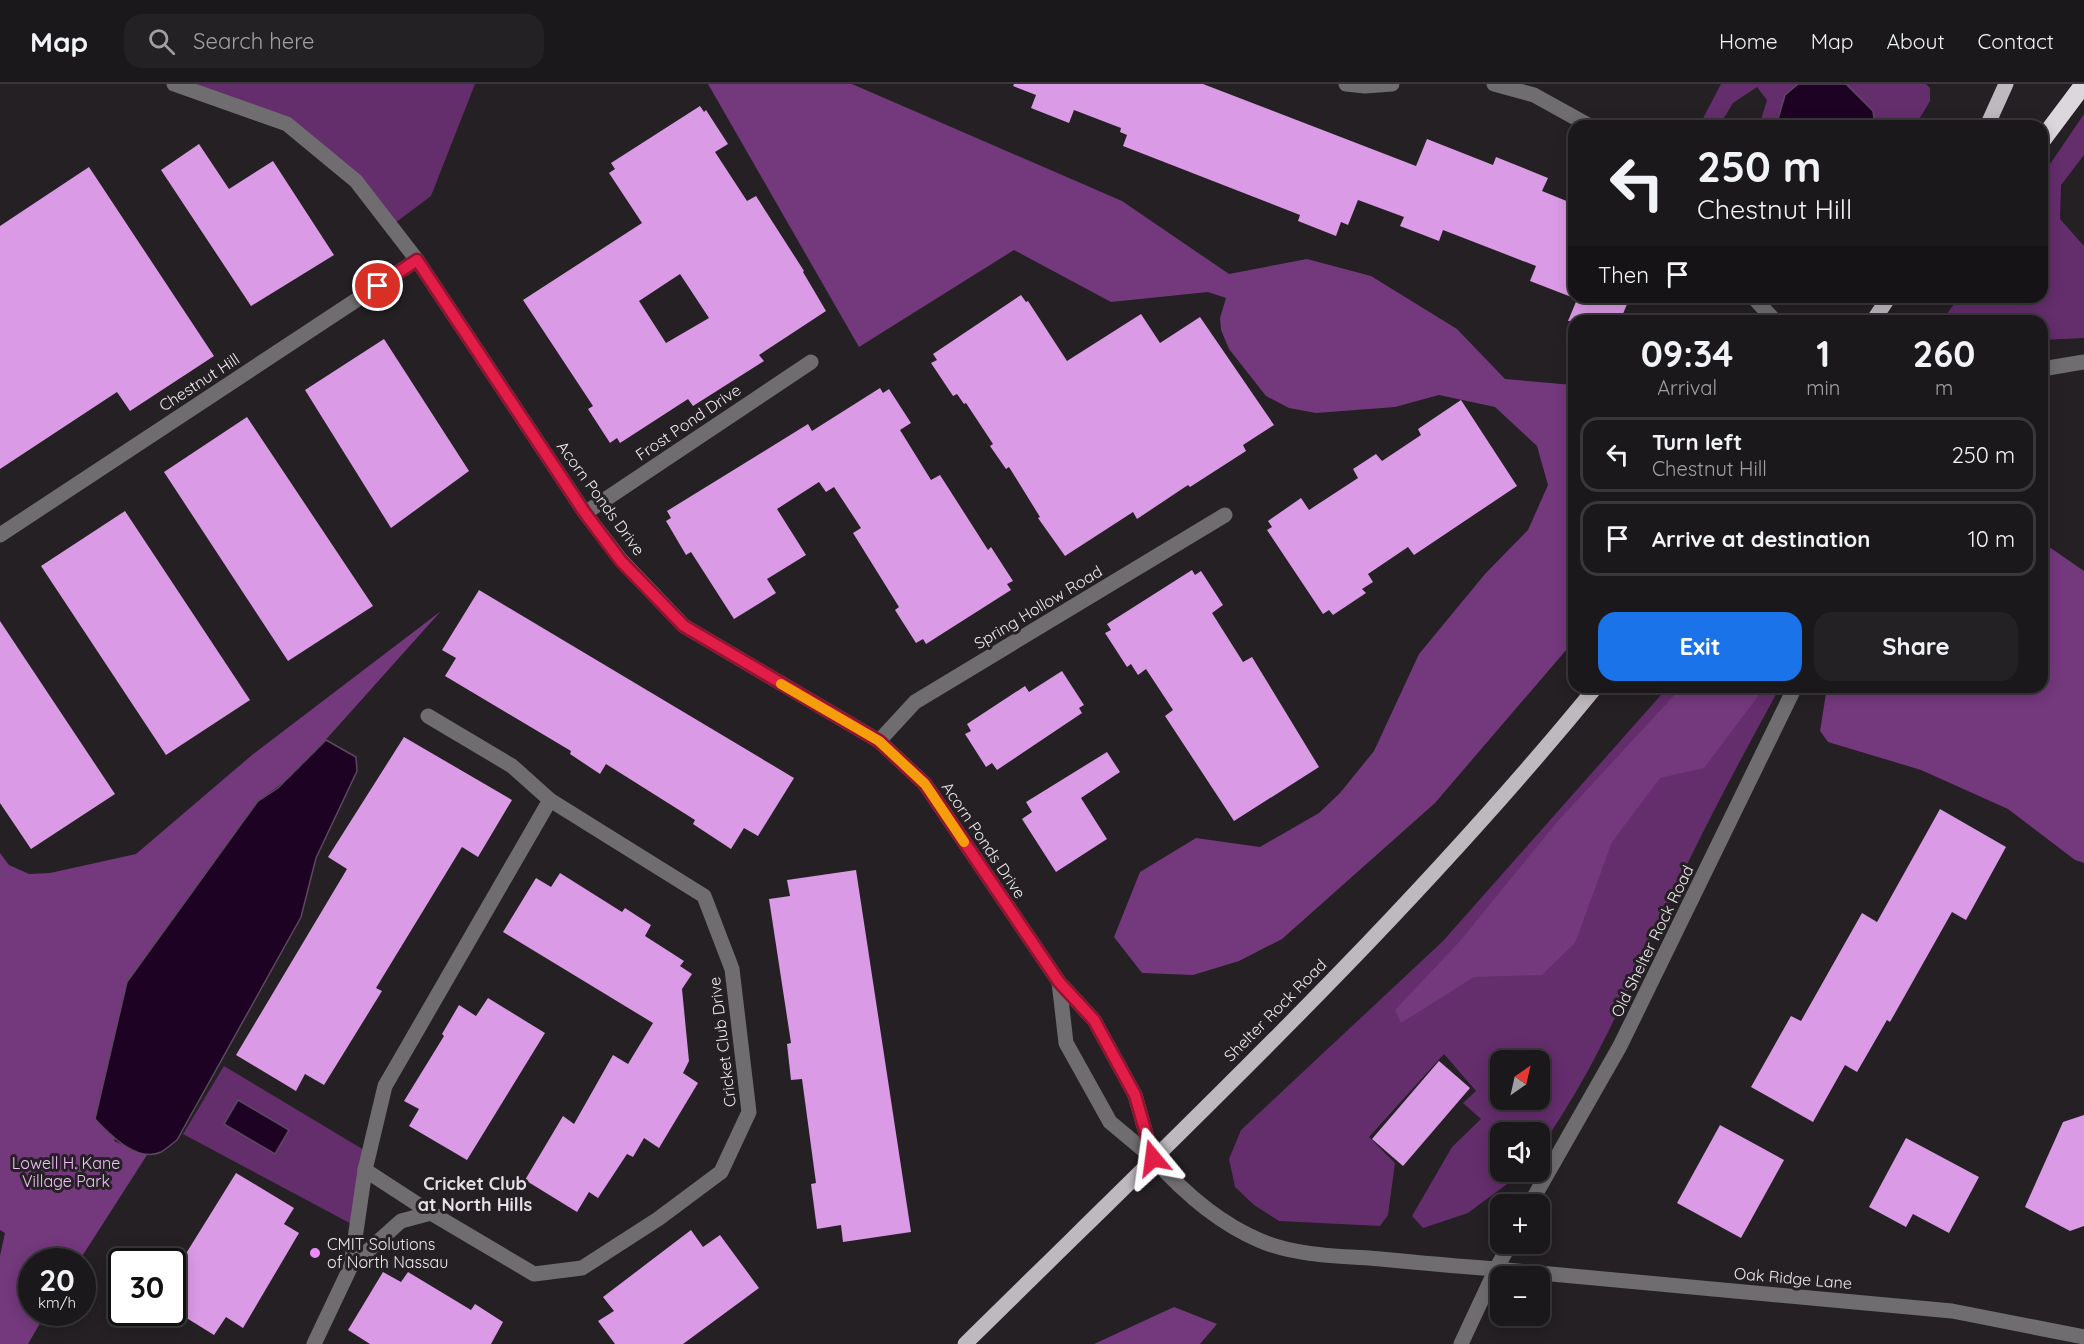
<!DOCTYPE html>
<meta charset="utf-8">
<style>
:root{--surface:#1b181b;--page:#242124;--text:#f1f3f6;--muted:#a0a0a3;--line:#39373a;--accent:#1a73e8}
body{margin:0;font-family:Quicksand,sans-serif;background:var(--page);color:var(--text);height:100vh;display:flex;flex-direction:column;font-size:22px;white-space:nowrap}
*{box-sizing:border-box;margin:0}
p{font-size:20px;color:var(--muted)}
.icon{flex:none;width:33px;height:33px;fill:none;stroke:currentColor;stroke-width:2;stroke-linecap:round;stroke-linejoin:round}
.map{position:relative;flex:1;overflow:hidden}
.drawer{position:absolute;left:1568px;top:231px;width:480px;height:378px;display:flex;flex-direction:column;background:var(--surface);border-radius:18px;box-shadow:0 3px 15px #0003,0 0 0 2px var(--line)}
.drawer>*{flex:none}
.top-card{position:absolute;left:1568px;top:36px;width:480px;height:183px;border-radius:18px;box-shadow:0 3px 15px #0003,0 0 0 2px var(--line);background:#1b181b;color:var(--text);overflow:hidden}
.needle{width:39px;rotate:34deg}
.buttons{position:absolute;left:1490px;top:966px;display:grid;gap:12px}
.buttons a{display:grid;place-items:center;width:60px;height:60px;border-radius:12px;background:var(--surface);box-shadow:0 3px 15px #0003,0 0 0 2px var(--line);font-size:30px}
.speed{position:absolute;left:18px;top:1164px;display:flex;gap:12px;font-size:30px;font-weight:700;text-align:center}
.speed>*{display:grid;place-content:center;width:78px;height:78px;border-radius:50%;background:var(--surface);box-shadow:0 3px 15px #0003,0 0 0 2px var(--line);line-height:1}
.speed small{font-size:15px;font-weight:400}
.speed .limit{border:3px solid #111;border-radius:9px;background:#fff;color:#111}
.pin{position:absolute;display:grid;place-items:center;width:51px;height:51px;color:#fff;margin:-26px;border:3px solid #fff;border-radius:50%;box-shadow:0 2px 6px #0007}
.me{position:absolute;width:66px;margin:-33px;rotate:344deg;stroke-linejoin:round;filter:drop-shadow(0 0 4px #0008)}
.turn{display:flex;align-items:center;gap:21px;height:126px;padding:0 30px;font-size:27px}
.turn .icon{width:78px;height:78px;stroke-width:2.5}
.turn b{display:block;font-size:42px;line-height:51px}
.then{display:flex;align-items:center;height:57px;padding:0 30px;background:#0003;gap:12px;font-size:22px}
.eta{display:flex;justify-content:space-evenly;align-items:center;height:102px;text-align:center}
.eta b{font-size:36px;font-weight:800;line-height:42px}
.button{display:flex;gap:12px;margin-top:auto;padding:12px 30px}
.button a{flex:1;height:69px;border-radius:18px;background:var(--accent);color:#fff;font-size:24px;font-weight:800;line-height:69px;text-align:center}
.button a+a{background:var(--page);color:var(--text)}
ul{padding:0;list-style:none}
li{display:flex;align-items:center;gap:18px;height:75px;margin:0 12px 9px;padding:0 18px;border:3px solid var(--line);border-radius:18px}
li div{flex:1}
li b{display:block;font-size:22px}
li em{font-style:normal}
header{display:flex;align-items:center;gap:36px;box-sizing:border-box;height:84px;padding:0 30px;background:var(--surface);border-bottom:2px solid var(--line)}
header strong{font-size:28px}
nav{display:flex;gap:33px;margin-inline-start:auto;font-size:21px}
.search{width:420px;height:54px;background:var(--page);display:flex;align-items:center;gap:15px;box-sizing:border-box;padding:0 21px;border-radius:18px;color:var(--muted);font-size:22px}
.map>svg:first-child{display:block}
</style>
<header>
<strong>Map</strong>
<div class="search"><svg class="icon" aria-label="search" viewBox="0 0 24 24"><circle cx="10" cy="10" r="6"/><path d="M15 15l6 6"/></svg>Search here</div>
<nav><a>Home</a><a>Map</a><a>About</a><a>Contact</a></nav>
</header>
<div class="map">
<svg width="2084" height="1260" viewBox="0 0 2084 1260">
<rect width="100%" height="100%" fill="#242024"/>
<g fill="#642d6c" fill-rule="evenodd">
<path d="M 174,0 L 475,0 L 431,112 L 391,142 L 356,97 L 287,40 Z"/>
<path d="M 1721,0 L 1798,0 L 1785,11 L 1776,42 L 1759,42 L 1767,16 L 1757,3 L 1733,19 L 1719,42 L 1699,42 Z"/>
<path d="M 1846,0 L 1926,0 L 1930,4 L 1930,17 L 1915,42 L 1875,42 L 1873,27 Z"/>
<path d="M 2084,30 L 2084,71 L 2061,101 L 2060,135 L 2084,162 L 2084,254 L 2042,256 L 2042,237 L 1942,237 L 1959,213 L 2042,213 L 2042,92 Z"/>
<path d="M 1668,603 L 1780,603 C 1743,671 1706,739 1673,810 C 1632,896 1595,988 1539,1065 L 1539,1048 L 1500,1048 L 1500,1088 L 1522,1089 L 1468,1129 L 1423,1144 L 1412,1132 L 1452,1063 L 1481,1035 L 1463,1019 L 1476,1007 L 1444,970 L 1369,1053 L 1395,1079 L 1388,1131 L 1380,1142 L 1279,1137 L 1254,1121 L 1235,1103 L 1229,1075 L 1241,1046 L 1443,857 ZM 1500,976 L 1539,976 L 1539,1016 L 1500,1016 Z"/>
<path d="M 224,982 L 369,1069 L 357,1143 L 183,1050 Z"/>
</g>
<g fill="#74387d">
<path d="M 708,0 L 852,0 L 1122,117 L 1229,190 L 1307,175 L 1371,192 L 1457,245 L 1505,295 L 1573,301 L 1573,558 L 1435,719 L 1282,855 L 1239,877 L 1193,891 L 1142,889 L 1114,853 L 1140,788 L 1196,754 L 1260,763 L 1319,729 L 1340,709 L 1374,667 L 1419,570 L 1485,490 L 1528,446 L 1548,401 L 1537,362 L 1495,323 L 1439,311 L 1395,323 L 1316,329 L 1289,324 L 1266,312 L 1229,265 L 1221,246 L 1220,234 L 1226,214 L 1208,208 L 1111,218 L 1014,166 L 859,263 Z"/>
<path d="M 2042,458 L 2084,487 L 2084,779 L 2075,776 L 2008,725 L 1921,686 L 1828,658 L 1820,647 L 1827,603 L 2042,603 Z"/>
<path d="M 441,527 L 296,689 L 258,717 L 230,758 L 114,1057 L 147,1071 L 79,1177 L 32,1178 L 32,1228 L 46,1229 L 28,1260 L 0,1260 L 0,1172 L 5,1149 L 0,1146 L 0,769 L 9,781 L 29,790 L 50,789 L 136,770 L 252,671 Z"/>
<path d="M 1682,603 L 1765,603 L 1704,684 L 1660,694 L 1612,758 L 1575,859 L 1542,891 L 1474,893 L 1401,939 L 1395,926 L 1460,857 L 1557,738 Z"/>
<path d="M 1174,1223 L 1217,1240 L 1200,1260 L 1094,1260 Z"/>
</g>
<g fill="#1e0223" stroke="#5c4860" stroke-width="1.5">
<path d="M 1798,0 L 1846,0 L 1873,27 L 1875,42 L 1776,42 L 1785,11 Z"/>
<path d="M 326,656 L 356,673 L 357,687 L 316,774 L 301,833 L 177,1056 C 172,1060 166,1065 161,1068 C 137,1079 110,1051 95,1035 L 127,898 L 258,717 L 278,704 Z"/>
<path d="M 238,1016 L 289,1046 L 275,1070 L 224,1040 Z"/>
</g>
<g fill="#db9ae5" fill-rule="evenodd">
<path d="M 1014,0 L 1203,0 L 1416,82 L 1427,55 L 1493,81 L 1496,73 L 1548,94 L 1542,107 L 1574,120 L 1574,214 L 1530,197 L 1536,182 L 1443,146 L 1439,157 L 1400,142 L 1404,133 L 1358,116 L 1348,141 L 1341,138 L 1336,152 L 1298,137 L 1300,131 L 1123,62 L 1127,51 L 1120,48 L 1121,44 L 1074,26 L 1069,39 L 1031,24 L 1036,11 L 1013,2 Z"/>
<path d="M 700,22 L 704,28 L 706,26 L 728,60 L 715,68 L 747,117 L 756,112 L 804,187 L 803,188 L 826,227 L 759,271 L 764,277 L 693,322 L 688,315 L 620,359 L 617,354 L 610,359 L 588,325 L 593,322 L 523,216 L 642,139 L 609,89 L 615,85 L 611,79 ZM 680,190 L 709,234 L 666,259 L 639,217 Z"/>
<path d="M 199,60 L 229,105 L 273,77 L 334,171 L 251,222 L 161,86 Z"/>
<path d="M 89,83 L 214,272 L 130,327 L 117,308 L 0,385 L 0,142 Z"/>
<path d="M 1021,211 L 1026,218 L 1028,217 L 1067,277 L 1141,230 L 1160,259 L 1200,233 L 1274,341 L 1243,361 L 1246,367 L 1190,403 L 1188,401 L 1137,435 L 1133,428 L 1065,472 L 1038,434 L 1040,433 L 1009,383 L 1006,385 L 990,362 L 993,360 L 966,319 L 964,320 L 957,310 L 953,312 L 931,279 L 937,276 L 933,270 Z"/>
<path d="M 1578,213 L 1630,213 L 1620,237 L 1568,237 Z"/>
<path d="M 384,255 L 469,387 L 391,444 L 305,306 Z"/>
<path d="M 880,304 L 883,309 L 889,305 L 911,339 L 900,346 L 931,396 L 940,391 L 988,466 L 991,463 L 1013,497 L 1007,500 L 1011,506 L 926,560 L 923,555 L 916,559 L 895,526 L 899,523 L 853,449 L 861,444 L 834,403 L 826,408 L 819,398 L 777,425 L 806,471 L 767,495 L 776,509 L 734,535 L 691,468 L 686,471 L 666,437 L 671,434 L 667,427 L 808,340 L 812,347 Z"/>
<path d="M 1461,316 L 1517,402 L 1414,471 L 1408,463 L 1368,490 L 1373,498 L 1362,505 L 1366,509 L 1333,531 L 1329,526 L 1323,530 L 1267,446 L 1272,443 L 1268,437 L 1301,414 L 1309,426 L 1358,394 L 1353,385 L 1376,370 L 1382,377 L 1421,351 L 1418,345 Z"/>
<path d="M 247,333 L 373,522 L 288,577 L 164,388 Z"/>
<path d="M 125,427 L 250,616 L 166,671 L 41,482 Z"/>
<path d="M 1192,486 L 1195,491 L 1201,487 L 1223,521 L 1212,529 L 1243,578 L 1252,573 L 1319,683 L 1234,737 L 1165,632 L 1173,626 L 1146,585 L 1138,591 L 1131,580 L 1127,583 L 1105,549 L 1111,546 L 1107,540 Z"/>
<path d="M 479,506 L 794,694 L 758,752 L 744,744 L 731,765 L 693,740 L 695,736 L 606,680 L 600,690 L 570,670 L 571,667 L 445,592 L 456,574 L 442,566 Z"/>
<path d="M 0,537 L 115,710 L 31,765 L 0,719 Z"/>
<path d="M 1062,587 L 1084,621 L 1079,624 L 1082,629 L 997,686 L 992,679 L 986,683 L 965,650 L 971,647 L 967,640 L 1025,602 L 1029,608 Z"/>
<path d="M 404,653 L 512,716 L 478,773 L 462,763 L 376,904 L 382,907 L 324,1001 L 305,990 L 296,1007 L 236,971 L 347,785 L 328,773 Z"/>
<path d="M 1107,668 L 1120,688 L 1081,714 L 1107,755 L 1056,788 L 1022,735 L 1032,728 L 1026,718 Z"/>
<path d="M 1940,725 L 2006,763 L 1966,836 L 1952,828 L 1890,938 L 1887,936 L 1857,988 L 1845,981 L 1813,1038 L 1751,1003 L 1791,932 L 1801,937 L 1862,829 L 1877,838 Z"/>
<path d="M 856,786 L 911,1148 L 843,1158 L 841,1141 L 817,1145 L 811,1100 L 816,1099 L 802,995 L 791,996 L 787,960 L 791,959 L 769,815 L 790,812 L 787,796 Z"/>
<path d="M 560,789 L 622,828 L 625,824 L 651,841 L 645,852 L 684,877 L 680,882 L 692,890 L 682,905 L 689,977 L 683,989 L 698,999 L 659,1064 L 644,1054 L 633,1073 L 627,1070 L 598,1114 L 589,1108 L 577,1128 L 525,1096 L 563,1032 L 574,1040 L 613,971 L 628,980 L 653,939 L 503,848 L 536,794 L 551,803 Z"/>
<path d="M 488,914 L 545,949 L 467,1076 L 409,1042 L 419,1025 L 404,1017 L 444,952 L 442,950 L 459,921 L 476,932 Z"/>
<path d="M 1439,977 L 1470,1004 L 1403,1082 L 1372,1055 Z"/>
<path d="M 2084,1031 L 2084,1142 L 2070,1147 L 2025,1123 L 2063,1038 Z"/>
<path d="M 1720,1041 L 1784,1076 L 1741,1154 L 1677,1119 Z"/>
<path d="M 1906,1054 L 1979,1093 L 1949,1149 L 1913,1130 L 1906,1143 L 1869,1123 Z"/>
<path d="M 236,1089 L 294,1124 L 284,1140 L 299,1149 L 243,1244 L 226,1233 L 214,1251 L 172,1225 L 172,1192 Z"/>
<path d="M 691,1146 L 703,1163 L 720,1151 L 759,1204 L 683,1260 L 615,1260 L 598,1237 L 614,1227 L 603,1213 Z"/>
<path d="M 383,1188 L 401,1198 L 408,1188 L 471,1226 L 475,1220 L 503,1238 L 491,1260 L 370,1260 L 348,1246 Z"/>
</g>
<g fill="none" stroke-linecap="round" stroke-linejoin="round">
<g stroke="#6f6d6f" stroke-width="15">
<path d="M 174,0 L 287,40 L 356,97 L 417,176 L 585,429 L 621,476 L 684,542 L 879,657 L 925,700 L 1059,898 L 1094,936 L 1135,1011 L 1153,1074 L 1110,1038 L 1066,959 L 1059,898"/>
<path d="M 1346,0 L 1365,2 L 1392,0"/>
<path d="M 1494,0 L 1534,11 L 1590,42"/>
<path d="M 1753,213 L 1775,237"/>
<path d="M 2042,285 L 2084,278"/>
<path d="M 585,429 L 811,278"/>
<path d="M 0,451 L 417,176"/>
<path d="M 879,657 L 915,618 L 1225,431"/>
<path d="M 1153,1074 C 1183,1108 1218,1139 1261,1157 C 1294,1171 1334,1172 1369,1174 C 1411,1178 1454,1182 1496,1185 L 1510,1160"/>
<path d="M 365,1086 L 431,1129 L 534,1190 L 582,1184 L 658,1135 L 721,1088 L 749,1028 L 732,885 L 704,812 L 550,716 L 512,682 L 428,632"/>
<path d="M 1530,1120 L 1620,962 L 1795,603"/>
<path d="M 351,1182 L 401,1137 L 431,1129"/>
<path d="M 314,1260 L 351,1182 L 365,1086 L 385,1002 L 550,716"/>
<path d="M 1461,1260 L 1496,1185 L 1952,1227 L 2084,1253"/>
</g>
<g stroke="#bdb9be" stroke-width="15">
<path d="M 1987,42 L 2006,0"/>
<path d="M 1873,237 L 1889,213"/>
<path d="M 965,1260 C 1181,1047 1404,838 1596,603"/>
</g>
<path stroke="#dcd7dd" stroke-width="18" d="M 2042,56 L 2084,0"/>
</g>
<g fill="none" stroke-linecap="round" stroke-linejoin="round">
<g stroke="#92132f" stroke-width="15">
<path id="route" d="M 378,202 L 417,176 L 585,429 L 621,477 L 684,542 L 879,657 L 925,700 L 1059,898 L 1094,936 L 1135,1011 L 1153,1074"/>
</g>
<use href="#route" stroke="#e11d48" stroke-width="10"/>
<path stroke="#f59e0b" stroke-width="10" d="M 781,600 L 879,657 L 925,700 L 964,758"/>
</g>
<circle fill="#ec8cfb" stroke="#242024" stroke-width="2" cx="315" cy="1169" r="6"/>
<g text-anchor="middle" stroke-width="6" stroke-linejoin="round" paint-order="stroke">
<g font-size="16" fill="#eeebee" stroke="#242024">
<text transform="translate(199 298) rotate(-33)" y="6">Chestnut Hill</text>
<text transform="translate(688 338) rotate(-34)" y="6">Frost Pond Drive</text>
<text transform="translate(601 414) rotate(54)" y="6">Acorn Ponds Drive</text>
<text transform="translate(1038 523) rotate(-31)" y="6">Spring Hollow Road</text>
<text transform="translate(984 756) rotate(56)" y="6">Acorn Ponds Drive</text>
<text transform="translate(1652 857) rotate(-64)" y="6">Old Shelter Rock Road</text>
<text transform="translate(1275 926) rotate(-45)" y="6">Shelter Rock Road</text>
<text transform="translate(722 958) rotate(-97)" y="6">Cricket Club Drive</text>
<text transform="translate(1793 1194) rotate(5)" y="6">Oak Ridge Lane</text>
</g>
<g font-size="16" fill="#f1c0f9" stroke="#242024">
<text x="66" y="1085">Lowell H. Kane<tspan x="66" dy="18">Village Park</tspan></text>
</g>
<g font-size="16" fill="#eeebee" stroke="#242024" text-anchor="start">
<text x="327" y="1166">CMIT Solutions<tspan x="327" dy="18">of North Nassau</tspan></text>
</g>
<g font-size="18" font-weight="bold" fill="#e6e0e6" stroke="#242024">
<text x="475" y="1106">Cricket Club<tspan x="475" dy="21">at North Hills</tspan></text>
</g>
</g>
</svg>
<div class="buttons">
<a><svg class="needle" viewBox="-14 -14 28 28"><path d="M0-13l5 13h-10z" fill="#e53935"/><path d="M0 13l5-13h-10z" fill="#a0a0a3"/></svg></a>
<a><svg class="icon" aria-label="sound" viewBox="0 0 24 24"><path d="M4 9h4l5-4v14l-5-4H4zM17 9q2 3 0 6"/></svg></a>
<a>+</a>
<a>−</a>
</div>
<div class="speed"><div>20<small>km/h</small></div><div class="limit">30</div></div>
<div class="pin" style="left:378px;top:202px;background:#d93025"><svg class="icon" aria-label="arrive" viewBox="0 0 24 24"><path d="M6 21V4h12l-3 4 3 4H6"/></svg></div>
<svg class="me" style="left:1153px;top:1074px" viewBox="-20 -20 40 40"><path d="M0-17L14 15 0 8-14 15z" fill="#e11d48" stroke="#fff" stroke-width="4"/></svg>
<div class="top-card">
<div class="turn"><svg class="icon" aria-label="left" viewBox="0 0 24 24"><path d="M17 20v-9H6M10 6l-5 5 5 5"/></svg><div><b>250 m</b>Chestnut Hill</div></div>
<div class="then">Then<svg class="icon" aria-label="arrive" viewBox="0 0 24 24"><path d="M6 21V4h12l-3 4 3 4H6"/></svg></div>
</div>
<section class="drawer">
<div class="eta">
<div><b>09:34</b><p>Arrival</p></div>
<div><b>1</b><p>min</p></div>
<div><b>260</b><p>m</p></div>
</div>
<ul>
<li><svg class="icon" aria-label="left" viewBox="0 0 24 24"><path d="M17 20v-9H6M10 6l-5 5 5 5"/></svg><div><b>Turn left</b><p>Chestnut Hill</p></div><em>250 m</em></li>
<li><svg class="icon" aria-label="arrive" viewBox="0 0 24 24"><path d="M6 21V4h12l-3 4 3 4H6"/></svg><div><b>Arrive at destination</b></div><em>10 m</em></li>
</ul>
<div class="button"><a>Exit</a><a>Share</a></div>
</section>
</div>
